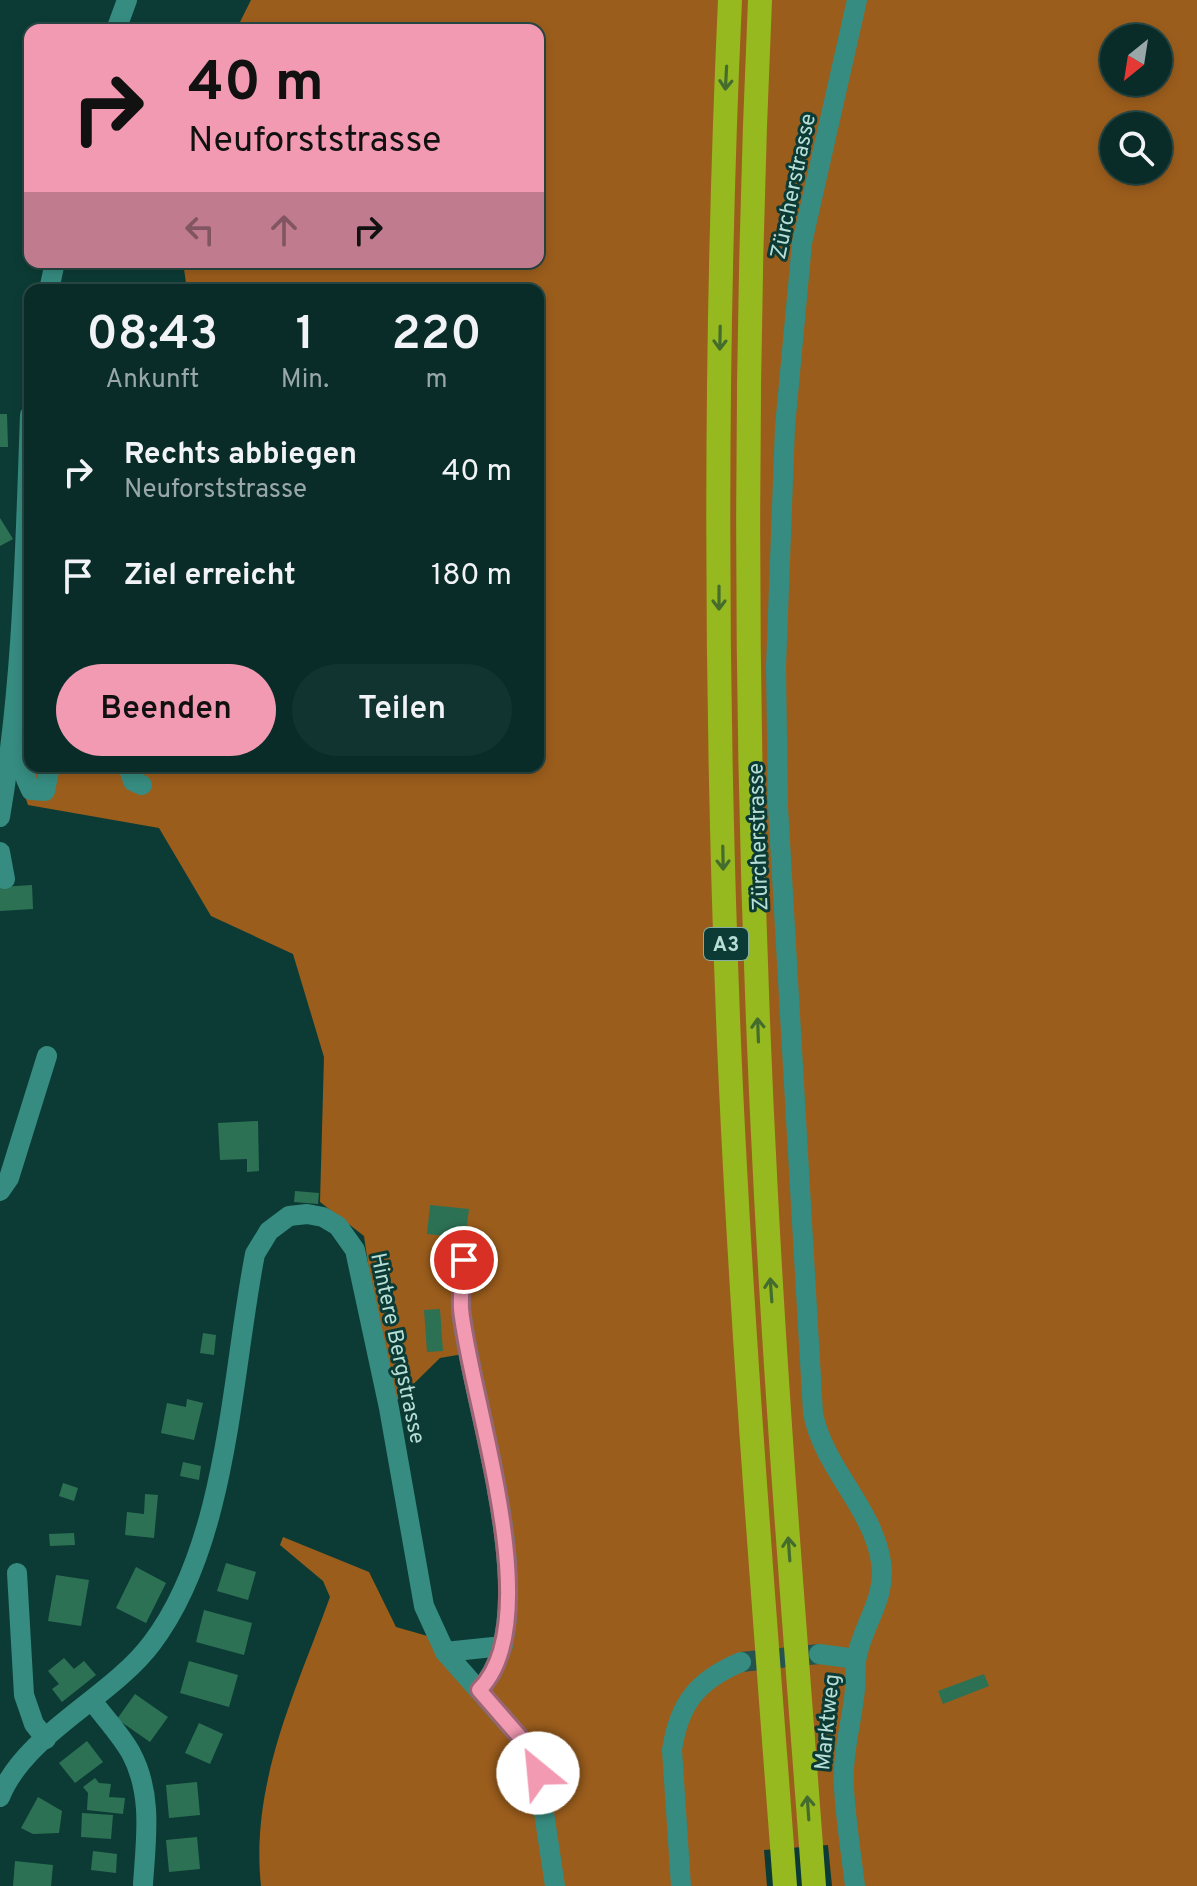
<!DOCTYPE html>
<html lang="de">
<meta charset="utf-8">
<style>
:root{--surface:#092c28;--page:#123430;--text:#f1f3f6;--muted:#99a7a8;--line:#294845;--accent:#f19ab2}
body{margin:0;font-family:Overpass,sans-serif;background:var(--page);color:var(--text);height:100vh;display:flex;flex-direction:column;font-size:30px;white-space:nowrap}
*{box-sizing:border-box;margin:0}
p{font-size:26px;color:var(--muted)}
.icon{flex:none;width:44px;height:44px;fill:none;stroke:currentColor;stroke-width:2;stroke-linecap:round;stroke-linejoin:round}
.map{position:relative;flex:1;overflow:hidden}
.drawer{position:absolute;left:24px;top:284px;width:520px;height:488px;display:flex;flex-direction:column;background:var(--surface);border-radius:16px;box-shadow:0 4px 12px #0003,0 0 0 2px var(--line)}
.drawer>*{flex:none}
.banner{position:absolute;left:24px;top:24px;width:520px;height:244px;border-radius:16px;box-shadow:0 4px 12px #0003,0 0 0 2px var(--line);background:#f19ab2;color:#111;overflow:hidden}
.needle{width:52px;rotate:210deg}
.buttons{position:absolute;left:1100px;top:24px;display:grid;gap:16px}
.buttons a{display:grid;place-items:center;width:72px;height:72px;border-radius:50%;background:var(--surface);box-shadow:0 4px 12px #0003,0 0 0 2px var(--line);font-size:40px}
.pin{position:absolute;display:grid;place-items:center;width:68px;height:68px;color:#fff;margin:-34px;border:4px solid #fff;border-radius:50%;box-shadow:0 2px 8px #0007}
.me{position:absolute;width:88px;margin:-44px;rotate:332deg;stroke-linejoin:round;filter:drop-shadow(0 0 6px #0008)}
.turn{display:flex;align-items:center;gap:28px;height:168px;padding:0 32px;font-size:36px}
.turn .icon{width:104px;height:104px;stroke-width:2.5}
.turn b{display:block;font-size:56px;line-height:68px}
.lanes{display:flex;align-items:center;height:76px;padding:0 32px;background:#0003;justify-content:center;gap:40px;direction:ltr}
.lanes .off{opacity:.35}
.eta{display:flex;justify-content:space-evenly;align-items:center;height:136px;text-align:center}
.eta b{font-size:48px;font-weight:600;line-height:56px}
.action{display:flex;gap:16px;margin-top:auto;padding:16px 32px}
.action a{flex:1;height:92px;border-radius:48px;background:var(--accent);color:#111;font-size:32px;font-weight:600;line-height:92px;text-align:center}
.action a+a{background:var(--page);color:var(--text)}
ul{padding:0;list-style:none}
li{display:flex;align-items:center;gap:24px;height:104px;padding:0 32px}
li div{flex:1}
li b{display:block;font-size:30px}
li em{font-style:normal}
.map>svg:first-child{display:block}
</style>
<div class="map">
<svg width="1197" height="1886" viewBox="0 0 1197 1886">
<rect width="100%" height="100%" fill="#0c3b35"/>
<path fill="#9b5d1c" fill-rule="evenodd" d="M 251,0 L 1197,0 L 1197,1886 L 832,1886 L 828,1845 L 764,1850 L 767,1886 L 261,1886 C 250,1783 296,1691 330,1597 L 323,1581 L 280,1545 L 283,1537 L 369,1572 L 396,1627 L 438,1639 L 479,1690 L 507,1622 L 469,1353 L 440,1358 L 389,1408 L 364,1236 L 320,1202 L 324,1057 L 293,954 L 211,916 L 159,828 L 28,805 L 16,770 L 30,664 L 30,766 L 538,766 L 538,290 L 187,290 L 183,262 L 538,262 L 538,30 L 236,30 ZM 1114,38 L 1158,38 L 1158,82 L 1114,82 ZM 1114,126 L 1158,126 L 1158,170 L 1114,170 Z"/>
<g fill="#2d7154">
<path d="M 0,414 L 7,414 L 8,447 L 0,447 Z"/>
<path d="M 0,518 L 13,539 L 0,546 Z"/>
<path d="M 32,885 L 33,909 L 0,911 L 0,887 Z"/>
<path d="M 258,1121 L 259,1171 L 247,1172 L 247,1159 L 220,1160 L 218,1123 Z"/>
<path d="M 295,1191 L 319,1193 L 318,1204 L 294,1202 Z"/>
<path d="M 430,1205 L 469,1209 L 465,1238 L 427,1234 Z"/>
<path d="M 440,1309 L 443,1351 L 427,1352 L 424,1310 Z"/>
<path d="M 203,1333 L 216,1335 L 214,1355 L 200,1353 Z"/>
<path d="M 187,1399 L 203,1403 L 194,1440 L 161,1433 L 167,1403 L 186,1407 Z"/>
<path d="M 183,1462 L 201,1466 L 199,1480 L 180,1476 Z"/>
<path d="M 63,1483 L 78,1488 L 74,1501 L 59,1496 Z"/>
<path d="M 145,1494 L 158,1495 L 154,1538 L 125,1535 L 127,1512 L 144,1514 Z"/>
<path d="M 74,1533 L 75,1545 L 50,1546 L 49,1534 Z"/>
<path d="M 226,1563 L 256,1572 L 248,1600 L 217,1591 Z"/>
<path d="M 136,1567 L 166,1583 L 146,1623 L 116,1608 Z"/>
<path d="M 56,1575 L 89,1580 L 81,1626 L 48,1621 Z"/>
<path d="M 204,1610 L 252,1623 L 244,1655 L 196,1642 Z"/>
<path d="M 64,1658 L 74,1669 L 84,1661 L 96,1675 L 62,1702 L 52,1689 L 59,1684 L 48,1671 Z"/>
<path d="M 189,1661 L 238,1675 L 229,1707 L 180,1693 Z"/>
<path d="M 984,1674 L 989,1686 L 943,1704 L 938,1691 Z"/>
<path d="M 135,1694 L 168,1717 L 150,1742 L 117,1719 Z"/>
<path d="M 199,1723 L 223,1734 L 210,1764 L 185,1753 Z"/>
<path d="M 87,1741 L 103,1762 L 75,1783 L 59,1763 Z"/>
<path d="M 95,1778 L 99,1783 L 111,1784 L 109,1797 L 125,1798 L 123,1814 L 87,1810 L 88,1793 L 83,1787 Z"/>
<path d="M 197,1782 L 200,1815 L 169,1818 L 166,1785 Z"/>
<path d="M 38,1797 L 62,1811 L 59,1833 L 33,1834 L 21,1828 Z"/>
<path d="M 82,1813 L 113,1815 L 111,1839 L 81,1837 Z"/>
<path d="M 197,1837 L 200,1869 L 169,1872 L 166,1840 Z"/>
<path d="M 93,1851 L 117,1854 L 116,1873 L 91,1870 Z"/>
<path d="M 15,1861 L 53,1865 L 51,1886 L 13,1886 Z"/>
</g>
<g fill="none" stroke-linecap="round" stroke-linejoin="round">
<path stroke="#26534d" stroke-width="20" stroke-dasharray="20 10" stroke-linecap="butt" d="M 741,1662 L 819,1654"/>
<g stroke="#368c80" stroke-width="20">
<path d="M 116,30 L 127,0"/>
<path d="M 49,290 L 55,262"/>
<path d="M 12,746 L 23,749 L 26,779 L 31,790 L 45,791 L 50,766"/>
<path d="M 128,766 L 133,781 L 142,785"/>
<path d="M 0,817 C 23,683 25,550 30,415"/>
<path d="M 0,852 L 5,879"/>
<path d="M 0,1191 L 9,1178 L 47,1056"/>
<path d="M 464,1260 C 463,1276 460,1293 461,1309 C 470,1400 550,1619 479,1690"/>
<path d="M 17,1573 L 24,1695 L 34,1724 L 46,1739"/>
<path d="M 445,1652 L 503,1646"/>
<path d="M 819,1654 L 856,1659"/>
<path d="M 93,1702 C 105,1718 121,1735 131,1753 C 153,1794 146,1839 143,1884"/>
<path d="M 0,1797 C 25,1734 111,1698 152,1643 C 228,1542 231,1377 255,1254 L 269,1231 L 289,1216 L 307,1214 L 323,1217 L 338,1226 L 355,1250 L 389,1408 L 424,1606 L 445,1652 L 519,1736 L 538,1773 L 555,1886"/>
<path d="M 681,1886 L 672,1750 C 679,1703 698,1680 741,1662"/>
<path d="M 855,1886 C 851,1854 846,1821 844,1789 C 842,1757 850,1729 854,1698 C 856,1686 855,1673 856,1661 C 861,1626 887,1600 881,1562 C 873,1508 823,1467 813,1413 L 778,807 L 776,667 L 785,427 L 802,243 L 857,0"/>
</g>
<g stroke="#97b920" stroke-width="24">
<path d="M 730,0 C 714,348 715,696 729,1043 C 741,1325 764,1605 785,1886"/>
<path d="M 760,0 C 742,398 745,797 766,1195 C 778,1426 797,1656 814,1886"/>
</g>
</g>
<defs><path id="oneway-shaft" d="M-6 0H5M1.5-3L5.5 0L1.5 3" fill="none" stroke-width="1.6" stroke-linecap="round" stroke-linejoin="round" transform="scale(2)"/></defs>
<g stroke="#446d2d">
<use href="#oneway-shaft" transform="translate(726 78) rotate(93)"/>
<use href="#oneway-shaft" transform="translate(720 338) rotate(91)"/>
<use href="#oneway-shaft" transform="translate(719 598) rotate(90)"/>
<use href="#oneway-shaft" transform="translate(723 858) rotate(89)"/>
<use href="#oneway-shaft" transform="translate(758 1030) rotate(-92)"/>
<use href="#oneway-shaft" transform="translate(771 1290) rotate(-94)"/>
<use href="#oneway-shaft" transform="translate(789 1549) rotate(-94)"/>
<use href="#oneway-shaft" transform="translate(808 1808) rotate(-94)"/>
</g>
<g fill="none" stroke-linecap="round" stroke-linejoin="round">
<g stroke="#9d6474" stroke-width="20">
<path id="route" d="M 464,1260 C 463,1276 460,1293 461,1309 C 470,1399 550,1620 479,1690 L 519,1736 L 538,1773"/>
</g>
<use href="#route" stroke="#f19ab2" stroke-width="14"/>
</g>
<g text-anchor="middle" stroke-width="6" stroke-linejoin="round" paint-order="stroke">
<rect fill="#0c3b35" stroke="#84ada6" stroke-width="2" x="704" y="928" width="44" height="32" rx="6"/>
<g font-size="20" font-weight="bold" fill="#b7ded6">
<text x="726" y="951">A3</text>
</g>
<g font-size="22" fill="#b7ded6" stroke="#0c3b35">
<text transform="translate(792 186) rotate(-78)" y="8">Zürcherstrasse</text>
<text transform="translate(757 837) rotate(-92)" y="8">Zürcherstrasse</text>
<text transform="translate(399 1348) rotate(78)" y="8">Hintere Bergstrasse</text>
<text transform="translate(826 1722) rotate(-84)" y="8">Marktweg</text>
</g>
</g>
</svg>
<div class="buttons">
<a><svg class="needle" viewBox="-14 -14 28 28"><path d="M0-13l5 13h-10z" fill="#e53935"/><path d="M0 13l5-13h-10z" fill="#99a7a8"/></svg></a>
<a><svg class="icon" aria-label="search" viewBox="0 0 24 24"><circle cx="10" cy="10" r="6"/><path d="M15 15l6 6"/></svg></a>
</div>
<div class="pin" style="left:464px;top:1260px;background:#d93025"><svg class="icon" aria-label="arrive" viewBox="0 0 24 24"><path d="M6 21V4h12l-3 4 3 4H6"/></svg></div>
<svg class="me" style="left:538px;top:1773px" viewBox="-20 -20 40 40"><circle r="19" fill="#fff"/><path d="M0-13L10 11 0 6-10 11z" fill="#f19ab2"/></svg>
<div class="banner">
<div class="turn"><svg class="icon" aria-label="right" viewBox="0 0 24 24"><path d="M7 20v-9h11M14 6l5 5-5 5"/></svg><div><b>40 m</b>Neuforststrasse</div></div>
<div class="lanes"><svg class="icon off" aria-label="left" viewBox="0 0 24 24"><path d="M17 20v-9H6M10 6l-5 5 5 5"/></svg><svg class="icon off" aria-label="ahead" viewBox="0 0 24 24"><path d="M12 20V5M6 11l6-6 6 6"/></svg><svg class="icon" aria-label="right" viewBox="0 0 24 24"><path d="M7 20v-9h11M14 6l5 5-5 5"/></svg></div>
</div>
<section class="drawer">
<div class="eta">
<div><b>08:43</b><p>Ankunft</p></div>
<div><b>1</b><p>Min.</p></div>
<div><b>220</b><p>m</p></div>
</div>
<ul>
<li><svg class="icon" aria-label="right" viewBox="0 0 24 24"><path d="M7 20v-9h11M14 6l5 5-5 5"/></svg><div><b>Rechts abbiegen</b><p>Neuforststrasse</p></div><em>40 m</em></li>
<li><svg class="icon" aria-label="arrive" viewBox="0 0 24 24"><path d="M6 21V4h12l-3 4 3 4H6"/></svg><div><b>Ziel erreicht</b></div><em>180 m</em></li>
</ul>
<div class="action"><a>Beenden</a><a>Teilen</a></div>
</section>
</div>
